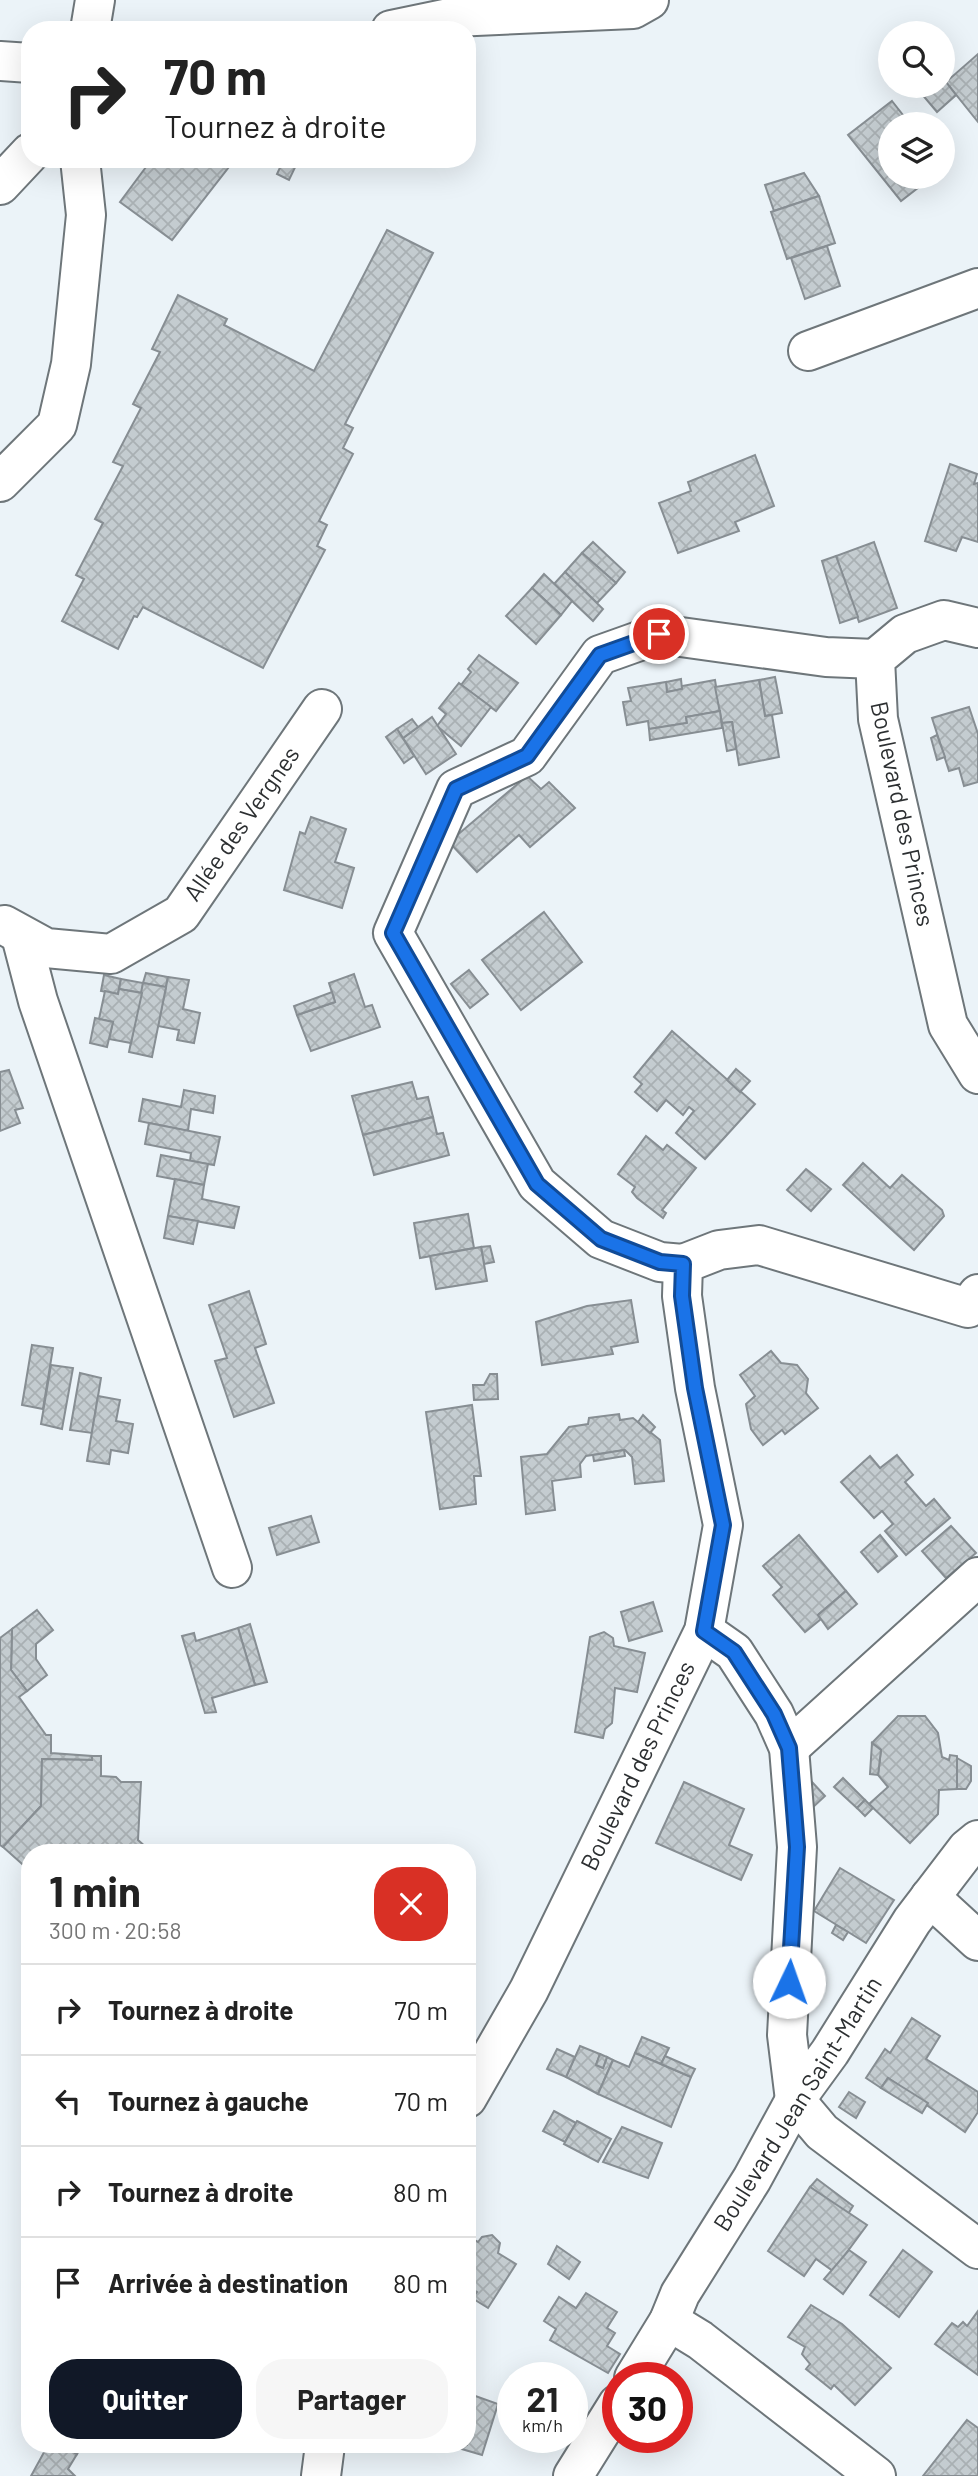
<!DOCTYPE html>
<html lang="fr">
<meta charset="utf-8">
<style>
:root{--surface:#fff;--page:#f6f6f6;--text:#222;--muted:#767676;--line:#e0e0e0;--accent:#111827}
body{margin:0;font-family:Barlow,sans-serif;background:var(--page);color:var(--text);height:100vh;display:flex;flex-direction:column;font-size:26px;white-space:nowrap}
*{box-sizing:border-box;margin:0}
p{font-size:23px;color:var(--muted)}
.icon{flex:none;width:38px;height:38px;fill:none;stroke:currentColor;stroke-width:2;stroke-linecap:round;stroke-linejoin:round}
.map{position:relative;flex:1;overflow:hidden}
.drawer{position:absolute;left:21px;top:1844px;width:455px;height:609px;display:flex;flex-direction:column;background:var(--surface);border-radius:28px;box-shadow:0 7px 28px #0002}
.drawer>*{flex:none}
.hud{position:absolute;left:21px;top:21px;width:455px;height:147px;border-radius:28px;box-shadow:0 7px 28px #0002;background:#fff;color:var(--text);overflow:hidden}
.tools{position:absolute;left:878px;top:21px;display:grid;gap:14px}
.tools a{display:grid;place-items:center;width:77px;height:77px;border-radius:50%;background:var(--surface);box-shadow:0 7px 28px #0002;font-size:35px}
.speed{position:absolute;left:497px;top:2362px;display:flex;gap:14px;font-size:35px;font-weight:700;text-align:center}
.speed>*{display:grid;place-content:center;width:91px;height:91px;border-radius:50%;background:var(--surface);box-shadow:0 7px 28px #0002;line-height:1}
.speed small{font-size:18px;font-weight:400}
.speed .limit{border:10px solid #d22;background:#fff;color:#111}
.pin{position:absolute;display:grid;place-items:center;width:60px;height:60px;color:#fff;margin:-30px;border:4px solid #fff;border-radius:50%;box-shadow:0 2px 7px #0007}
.me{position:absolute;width:77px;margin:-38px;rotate:3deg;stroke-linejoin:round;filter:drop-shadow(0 0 5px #0008)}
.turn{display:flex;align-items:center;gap:24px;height:147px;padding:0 28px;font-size:32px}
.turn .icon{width:91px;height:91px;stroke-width:2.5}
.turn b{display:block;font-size:49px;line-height:60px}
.round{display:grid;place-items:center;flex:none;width:74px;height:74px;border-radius:28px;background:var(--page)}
.headline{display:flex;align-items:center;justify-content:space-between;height:119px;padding:0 28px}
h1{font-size:42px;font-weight:700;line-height:52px}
.cta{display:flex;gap:14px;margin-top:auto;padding:14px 28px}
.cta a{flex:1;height:80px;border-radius:28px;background:var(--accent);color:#fff;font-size:28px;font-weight:700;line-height:80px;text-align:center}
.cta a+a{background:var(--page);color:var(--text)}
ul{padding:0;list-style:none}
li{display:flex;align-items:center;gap:21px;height:91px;padding:0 28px;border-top:2px solid var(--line)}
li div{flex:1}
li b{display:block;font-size:26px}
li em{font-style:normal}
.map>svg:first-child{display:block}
</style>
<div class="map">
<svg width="978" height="2476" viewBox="0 0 978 2476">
<defs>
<pattern id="building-cross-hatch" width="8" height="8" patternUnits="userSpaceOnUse" patternTransform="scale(1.75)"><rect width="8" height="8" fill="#c4ccd0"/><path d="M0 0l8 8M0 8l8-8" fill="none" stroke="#a9b0b3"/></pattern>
</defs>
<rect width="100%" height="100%" fill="#ebf3f8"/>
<g fill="url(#building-cross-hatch)" stroke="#878e93" stroke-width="2">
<path d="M 978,54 L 978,122 L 946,82 Z"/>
<path d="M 946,82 L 956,95 L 937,112 L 915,86 L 943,86 Z"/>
<path d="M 892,101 L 910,124 L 891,124 L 891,177 L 932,177 L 901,201 L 848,135 Z"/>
<path d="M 152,159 L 228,159 L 232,163 L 172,240 L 120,202 Z"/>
<path d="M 284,159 L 299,159 L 289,180 L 277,174 Z"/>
<path d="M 804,173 L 819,196 L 774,211 L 765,185 Z"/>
<path d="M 819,196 L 835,243 L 787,259 L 771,212 Z"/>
<path d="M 387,230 L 433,253 L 345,424 L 353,428 L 343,448 L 353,454 L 319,521 L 327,525 L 317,546 L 325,550 L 263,668 L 143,607 L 137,617 L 134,616 L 118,649 L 62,621 L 84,579 L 76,575 L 103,523 L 95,519 L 123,466 L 113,462 L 141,408 L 133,404 L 160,352 L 152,349 L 178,295 L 227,319 L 224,325 L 314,371 Z"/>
<path d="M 827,246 L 840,286 L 805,299 L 791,258 Z"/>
<path d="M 755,455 L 774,506 L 735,522 L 739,531 L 678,553 L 659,503 L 691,491 L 688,482 Z"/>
<path d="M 950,464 L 977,474 L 974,484 L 978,483 L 978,542 L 962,537 L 956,551 L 925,541 Z"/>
<path d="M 593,542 L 625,572 L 616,583 L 582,553 Z"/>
<path d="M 874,542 L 897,608 L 859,622 L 836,556 Z"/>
<path d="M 582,553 L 616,583 L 597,603 L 565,572 Z"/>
<path d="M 836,556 L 858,617 L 840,623 L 822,561 Z"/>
<path d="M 565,572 L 603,609 L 593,621 L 554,584 Z"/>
<path d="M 544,574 L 572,601 L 561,615 L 532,588 Z"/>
<path d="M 532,588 L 561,615 L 536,644 L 506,616 Z"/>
<path d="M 479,655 L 518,683 L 496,711 L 461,685 L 471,672 L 468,669 Z"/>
<path d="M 775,677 L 782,713 L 765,716 L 759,680 Z"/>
<path d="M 681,679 L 682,689 L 667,692 L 666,682 Z"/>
<path d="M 715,680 L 720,711 L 686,717 L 687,723 L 649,729 L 648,721 L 627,725 L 623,702 L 631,701 L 628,688 L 666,682 L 667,692 L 682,689 L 682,686 Z"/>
<path d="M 759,680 L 765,716 L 772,715 L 779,757 L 739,765 L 732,722 L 722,723 L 715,687 Z"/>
<path d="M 459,683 L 491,707 L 461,746 L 437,726 L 446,714 L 439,708 Z"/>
<path d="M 969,707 L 978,734 L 978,782 L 964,786 L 959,768 L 949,771 L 932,718 Z"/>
<path d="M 720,711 L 722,728 L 650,740 L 649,729 L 687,723 L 686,717 Z"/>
<path d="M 432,717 L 456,754 L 426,774 L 403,738 Z"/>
<path d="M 412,719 L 418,727 L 403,738 L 397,729 Z"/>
<path d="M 732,722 L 736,749 L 727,751 L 722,723 Z"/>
<path d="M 397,729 L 414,756 L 404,763 L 386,737 Z"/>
<path d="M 937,735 L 945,757 L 937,760 L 931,738 Z"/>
<path d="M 527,776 L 541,789 L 549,782 L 575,808 L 530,847 L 519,835 L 477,872 L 449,842 Z"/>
<path d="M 311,817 L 346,829 L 335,862 L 354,868 L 342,908 L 284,890 L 300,832 L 305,834 Z"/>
<path d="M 544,912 L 582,962 L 521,1010 L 482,960 Z"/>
<path d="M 469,970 L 488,994 L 470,1008 L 451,984 Z"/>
<path d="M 146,973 L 168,977 L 166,987 L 143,983 Z"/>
<path d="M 354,974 L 365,1007 L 372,1005 L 380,1027 L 311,1051 L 297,1015 L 335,1002 L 329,983 Z"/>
<path d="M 104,975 L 121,979 L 118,994 L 101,991 Z"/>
<path d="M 168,977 L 189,980 L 183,1009 L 200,1013 L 194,1043 L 177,1040 L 179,1030 L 158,1026 Z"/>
<path d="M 121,979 L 143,983 L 142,993 L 119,989 Z"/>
<path d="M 143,983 L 166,987 L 152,1057 L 129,1052 Z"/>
<path d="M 119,989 L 142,993 L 131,1043 L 109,1039 L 113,1022 L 99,1019 L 105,991 L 118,994 Z"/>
<path d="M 332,992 L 335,1002 L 297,1015 L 294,1006 Z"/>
<path d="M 95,1018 L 113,1022 L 107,1047 L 90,1043 Z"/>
<path d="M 672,1031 L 755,1104 L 705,1159 L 676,1133 L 694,1111 L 689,1107 L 683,1115 L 666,1100 L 657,1111 L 635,1092 L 642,1084 L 634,1077 Z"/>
<path d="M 736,1069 L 750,1081 L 740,1092 L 727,1080 Z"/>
<path d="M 9,1070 L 23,1108 L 15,1110 L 20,1123 L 0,1131 L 0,1072 Z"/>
<path d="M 412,1082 L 417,1099 L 428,1097 L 433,1117 L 363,1135 L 352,1096 Z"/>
<path d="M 184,1090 L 215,1096 L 213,1113 L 191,1109 L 188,1131 L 139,1121 L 143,1099 L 181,1107 Z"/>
<path d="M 433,1117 L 437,1134 L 443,1133 L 449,1155 L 374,1175 L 363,1135 Z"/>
<path d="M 149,1123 L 220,1137 L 214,1165 L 190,1161 L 191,1153 L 145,1144 Z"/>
<path d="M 646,1136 L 663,1150 L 667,1145 L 696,1168 L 662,1210 L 666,1213 L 663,1218 L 637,1198 L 632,1192 L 635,1187 L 618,1174 Z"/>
<path d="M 161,1155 L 208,1164 L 204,1185 L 157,1176 Z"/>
<path d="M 863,1163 L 890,1188 L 902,1175 L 942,1210 L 944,1216 L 914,1250 L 843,1185 Z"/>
<path d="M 806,1169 L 831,1189 L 811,1211 L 787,1190 Z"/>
<path d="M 175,1179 L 204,1185 L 202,1199 L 239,1207 L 234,1228 L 168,1216 Z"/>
<path d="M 468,1214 L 474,1248 L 420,1258 L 414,1223 Z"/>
<path d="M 168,1216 L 198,1221 L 193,1244 L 164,1238 Z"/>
<path d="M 490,1246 L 494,1262 L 484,1264 L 481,1247 Z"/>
<path d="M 481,1247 L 487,1281 L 436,1289 L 430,1256 Z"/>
<path d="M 249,1291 L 266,1344 L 255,1348 L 274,1403 L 234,1417 L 215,1361 L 227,1358 L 209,1305 Z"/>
<path d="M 631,1300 L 638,1342 L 611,1347 L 613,1354 L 542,1365 L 536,1322 L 587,1306 Z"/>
<path d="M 32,1345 L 53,1348 L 43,1409 L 22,1405 Z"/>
<path d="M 771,1351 L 781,1363 L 797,1365 L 808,1379 L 806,1393 L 818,1408 L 785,1434 L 782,1430 L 763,1445 L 751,1429 L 746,1404 L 755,1396 L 740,1375 Z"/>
<path d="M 51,1365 L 73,1368 L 62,1429 L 41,1424 Z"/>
<path d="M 80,1373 L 101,1378 L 92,1433 L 70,1430 Z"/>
<path d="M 490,1374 L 497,1374 L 498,1399 L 474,1400 L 473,1385 L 484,1385 Z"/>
<path d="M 98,1396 L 120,1400 L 116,1421 L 133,1424 L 128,1453 L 111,1450 L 109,1464 L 87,1461 Z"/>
<path d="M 472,1405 L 481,1476 L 474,1476 L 476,1504 L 440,1509 L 426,1412 Z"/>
<path d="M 619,1414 L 620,1420 L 633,1418 L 660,1440 L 664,1481 L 635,1484 L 632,1457 L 625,1450 L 586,1456 L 580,1464 L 581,1477 L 552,1481 L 555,1510 L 526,1514 L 521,1457 L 547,1454 L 569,1427 L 588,1424 L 589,1418 Z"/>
<path d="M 643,1415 L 655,1427 L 650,1433 L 638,1422 Z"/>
<path d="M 624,1450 L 625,1456 L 594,1461 L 593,1455 Z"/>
<path d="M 897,1455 L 913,1475 L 905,1482 L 926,1506 L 934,1499 L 950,1518 L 906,1555 L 885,1531 L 893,1524 L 882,1511 L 874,1518 L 841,1482 L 870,1456 L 880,1468 Z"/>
<path d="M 311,1516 L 319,1542 L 277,1555 L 269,1528 Z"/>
<path d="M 951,1526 L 976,1553 L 946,1578 L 922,1551 Z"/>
<path d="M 799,1535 L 846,1591 L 818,1615 L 821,1619 L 805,1632 L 773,1595 L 782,1587 L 763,1566 Z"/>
<path d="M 880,1535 L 897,1556 L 878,1572 L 861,1552 Z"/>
<path d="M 846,1591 L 857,1604 L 828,1629 L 818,1615 Z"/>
<path d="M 653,1602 L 662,1631 L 629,1641 L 621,1612 Z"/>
<path d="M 37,1610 L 53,1630 L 36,1644 L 36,1659 L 47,1675 L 27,1691 L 11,1670 L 12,1629 Z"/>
<path d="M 250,1624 L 267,1682 L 255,1685 L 238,1628 Z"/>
<path d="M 238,1628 L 255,1685 L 212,1698 L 216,1712 L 205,1713 L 182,1636 L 194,1633 L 196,1641 Z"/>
<path d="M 12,1629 L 11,1670 L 27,1691 L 19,1697 L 46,1735 L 51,1735 L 51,1753 L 92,1756 L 92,1760 L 42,1759 L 41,1806 L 3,1847 L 0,1845 L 0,1638 Z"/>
<path d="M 604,1632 L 613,1638 L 614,1646 L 645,1653 L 637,1692 L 615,1688 L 612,1723 L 605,1729 L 603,1738 L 575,1732 L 590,1637 Z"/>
<path d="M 898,1716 L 925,1716 L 938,1733 L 942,1757 L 949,1760 L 950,1755 L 957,1756 L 957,1789 L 939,1790 L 938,1814 L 910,1843 L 869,1804 L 888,1787 L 878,1775 L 881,1750 L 872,1743 Z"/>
<path d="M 872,1743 L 881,1750 L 878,1775 L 870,1774 Z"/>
<path d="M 92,1756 L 101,1756 L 101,1776 L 116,1777 L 121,1782 L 141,1782 L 138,1840 L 147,1848 L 148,1853 L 30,1853 L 30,1871 L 3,1847 L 41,1806 L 42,1759 L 92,1760 Z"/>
<path d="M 957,1758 L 971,1766 L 971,1781 L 966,1789 L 957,1789 Z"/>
<path d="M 843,1778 L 865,1800 L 857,1808 L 834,1787 Z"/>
<path d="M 684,1782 L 744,1809 L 729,1845 L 752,1855 L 741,1880 L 656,1843 Z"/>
<path d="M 812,1782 L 825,1796 L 811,1809 L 807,1787 Z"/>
<path d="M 865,1800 L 873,1808 L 865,1816 L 857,1808 Z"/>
<path d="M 840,1868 L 894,1900 L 866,1943 L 814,1911 Z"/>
<path d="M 836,1925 L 848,1932 L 843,1940 L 832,1933 Z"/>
<path d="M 912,2018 L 940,2036 L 926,2059 L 978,2092 L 978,2112 L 965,2132 L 888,2078 L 881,2088 L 866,2078 L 885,2049 L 890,2053 Z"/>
<path d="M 642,2037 L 669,2048 L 661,2064 L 635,2053 Z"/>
<path d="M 580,2046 L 600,2054 L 596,2065 L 603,2068 L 607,2057 L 613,2060 L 598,2094 L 566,2077 Z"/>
<path d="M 557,2049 L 575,2057 L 566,2077 L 547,2069 Z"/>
<path d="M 635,2053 L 691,2077 L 671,2127 L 598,2094 L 613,2060 L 629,2067 Z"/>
<path d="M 600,2054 L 607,2057 L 603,2068 L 596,2065 Z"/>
<path d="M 665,2056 L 695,2069 L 691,2077 L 661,2064 Z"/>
<path d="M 888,2078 L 928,2103 L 922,2113 L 881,2088 Z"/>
<path d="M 849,2092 L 865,2102 L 856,2118 L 839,2107 Z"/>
<path d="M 554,2111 L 576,2123 L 565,2142 L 543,2131 Z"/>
<path d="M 577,2121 L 611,2139 L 598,2162 L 564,2144 Z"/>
<path d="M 622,2127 L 662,2143 L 648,2178 L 603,2162 Z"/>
<path d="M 817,2179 L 853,2206 L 848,2214 L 810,2187 Z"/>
<path d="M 810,2187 L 867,2225 L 833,2271 L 816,2259 L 804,2276 L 768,2251 Z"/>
<path d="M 492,2235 L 500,2243 L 498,2253 L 516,2264 L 488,2308 L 472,2298 L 477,2292 L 467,2286 L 467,2236 L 478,2242 L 482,2237 Z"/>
<path d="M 557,2246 L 580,2262 L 569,2279 L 548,2264 Z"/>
<path d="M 849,2250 L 866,2262 L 843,2294 L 824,2279 Z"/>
<path d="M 903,2250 L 932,2272 L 899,2317 L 870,2295 Z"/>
<path d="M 586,2293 L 617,2312 L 607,2328 L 615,2333 L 607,2346 L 620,2354 L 608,2373 L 550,2340 L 556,2329 L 544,2321 L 559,2297 L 576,2308 Z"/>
<path d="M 811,2305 L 842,2324 L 891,2368 L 855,2405 L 834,2385 L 831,2389 L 806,2369 L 810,2364 L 802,2354 L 805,2347 L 788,2337 Z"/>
<path d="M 978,2311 L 978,2375 L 935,2344 L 952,2323 L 958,2327 L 963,2322 L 967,2326 Z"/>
<path d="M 467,2393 L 498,2404 L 482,2455 L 448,2445 L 467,2445 Z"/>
<path d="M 967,2420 L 978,2428 L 978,2476 L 923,2476 Z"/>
<path d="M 48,2445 L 62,2445 L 77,2454 L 68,2469 L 75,2476 L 31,2476 Z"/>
<path d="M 62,2445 L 82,2445 L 77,2454 Z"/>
</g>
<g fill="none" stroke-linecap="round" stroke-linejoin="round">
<g stroke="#6e767a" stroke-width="42">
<g id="street">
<path d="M 391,30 L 454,17 L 633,9 L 649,0"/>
<path d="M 0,61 L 30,63"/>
<path d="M 808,351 L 978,288"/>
<path d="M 0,482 L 57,425 L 71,364 L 86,215 L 80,159"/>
<path d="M 978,628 L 944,620 L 905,634 L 875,659 L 878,719 L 948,1025 L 978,1074"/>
<path d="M 4,925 L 46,948 L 111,954 L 181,914 L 322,709"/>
<path d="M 21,936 L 38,1001 L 232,1568"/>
<path d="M 683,1264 L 660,1262 L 601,1239 L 537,1184 L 393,933 L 456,789 L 527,756 L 600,655 L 659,634 L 826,657 L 875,659"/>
<path d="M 704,1631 L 734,1652 L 774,1714 L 789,1748 L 797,1847 L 787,2035 L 795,2100 L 822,2132 L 978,2249"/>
<path d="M 789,1748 L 978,1577"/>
<path d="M 930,1897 L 978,1941"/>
<path d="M 467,2098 L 529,1990 L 704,1631 L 723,1525 L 695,1388 L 682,1296 L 683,1264 L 719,1250 L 759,1245 L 968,1308 L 978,1294"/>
<path d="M 669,2321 L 700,2340 L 876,2476"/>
<path d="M 634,2378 L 669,2321 L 680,2294 L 752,2179 L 795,2100 L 830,2052 L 912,1921 L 967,1849 L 978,1840"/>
<path d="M 321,2476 L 325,2445"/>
<path d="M 573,2476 L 618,2404"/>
</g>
</g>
<g stroke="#6e767a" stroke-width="42">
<g id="secondary">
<path d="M 90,30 L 95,0"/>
<path d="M 0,185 L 30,153"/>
</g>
</g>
<use href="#street" stroke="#fff" stroke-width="38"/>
<use href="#secondary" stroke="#fff" stroke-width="38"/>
</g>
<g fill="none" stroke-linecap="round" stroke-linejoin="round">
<g stroke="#114b97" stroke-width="18">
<path id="route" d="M 659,634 L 600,655 L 527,756 L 456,789 L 393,933 L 537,1184 L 601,1239 L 660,1262 L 683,1264 L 682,1296 L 695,1388 L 723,1525 L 704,1631 L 734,1652 L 774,1714 L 789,1748 L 797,1847 L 789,1982"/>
</g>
<use href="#route" stroke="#1a73e8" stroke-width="12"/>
</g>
<g text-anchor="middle" stroke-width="5" stroke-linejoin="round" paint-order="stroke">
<g font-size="24" fill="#2c2f31" stroke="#fff">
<text transform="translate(902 814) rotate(78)" y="8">Boulevard des Princes</text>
<text transform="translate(242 824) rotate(-55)" y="8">Allée des Vergnes</text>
<text transform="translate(638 1766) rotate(-64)" y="8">Boulevard des Princes</text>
<text transform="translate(798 2104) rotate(-58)" y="8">Boulevard Jean Saint-Martin</text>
</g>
</g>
</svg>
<div class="tools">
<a><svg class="icon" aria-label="search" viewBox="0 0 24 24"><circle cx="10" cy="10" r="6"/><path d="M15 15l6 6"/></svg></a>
<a><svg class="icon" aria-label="layers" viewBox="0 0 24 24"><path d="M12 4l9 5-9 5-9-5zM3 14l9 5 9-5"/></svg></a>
</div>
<div class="speed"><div>21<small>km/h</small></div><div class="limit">30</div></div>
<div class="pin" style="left:659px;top:634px;background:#d93025"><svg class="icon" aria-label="arrive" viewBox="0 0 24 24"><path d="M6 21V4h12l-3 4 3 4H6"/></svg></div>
<svg class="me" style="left:789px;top:1982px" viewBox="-20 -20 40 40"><circle r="19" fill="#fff"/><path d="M0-13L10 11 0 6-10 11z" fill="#1a73e8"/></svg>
<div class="hud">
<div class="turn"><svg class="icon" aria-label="right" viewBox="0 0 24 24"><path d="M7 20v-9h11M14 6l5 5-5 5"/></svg><div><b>70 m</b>Tournez à droite</div></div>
</div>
<section class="drawer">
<div class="headline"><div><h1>1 min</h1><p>300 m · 20:58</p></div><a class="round" style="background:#d93025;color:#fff"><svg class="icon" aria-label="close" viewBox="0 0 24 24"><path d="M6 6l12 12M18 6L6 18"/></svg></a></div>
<ul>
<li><svg class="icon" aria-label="right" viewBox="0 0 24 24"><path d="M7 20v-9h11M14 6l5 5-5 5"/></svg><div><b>Tournez à droite</b></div><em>70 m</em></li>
<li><svg class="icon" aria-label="left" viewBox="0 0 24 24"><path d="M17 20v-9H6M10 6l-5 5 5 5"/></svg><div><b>Tournez à gauche</b></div><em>70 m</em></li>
<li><svg class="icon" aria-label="right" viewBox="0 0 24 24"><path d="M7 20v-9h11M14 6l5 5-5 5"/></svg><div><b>Tournez à droite</b></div><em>80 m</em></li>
<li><svg class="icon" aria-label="arrive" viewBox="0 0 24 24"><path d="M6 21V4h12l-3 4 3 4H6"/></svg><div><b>Arrivée à destination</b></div><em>80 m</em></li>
</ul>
<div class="cta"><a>Quitter</a><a>Partager</a></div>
</section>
</div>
